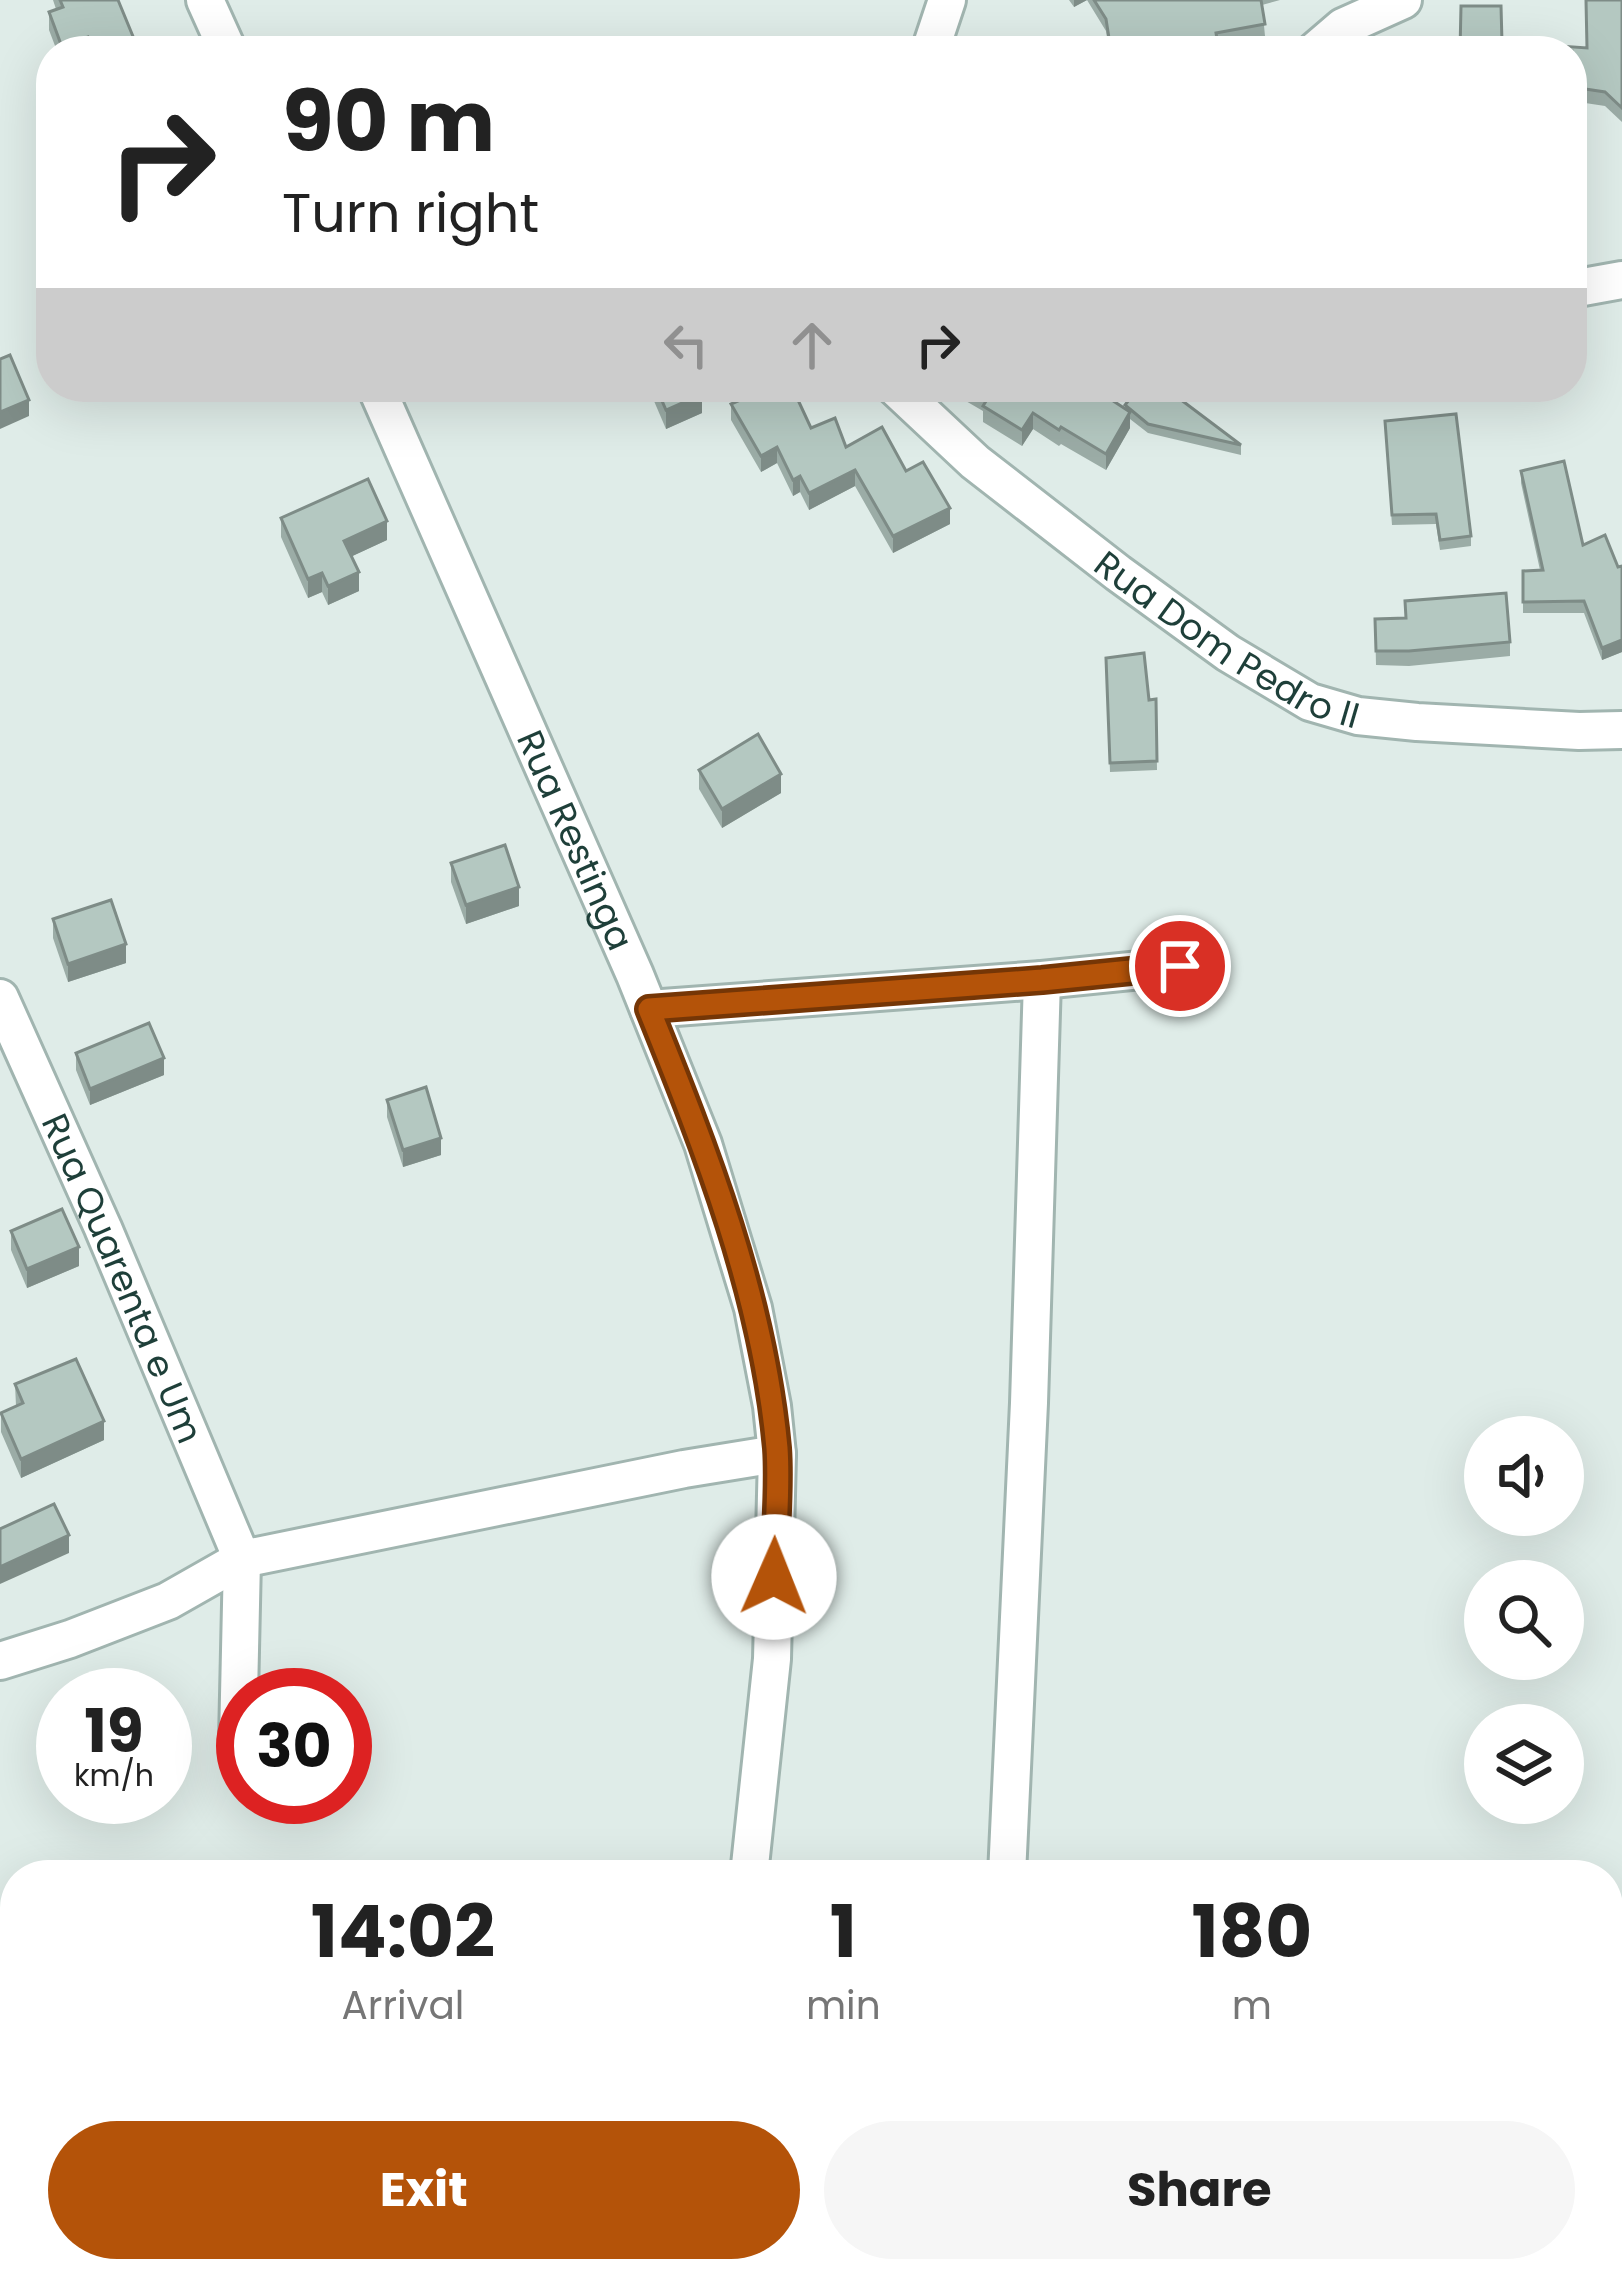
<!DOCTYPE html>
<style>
:root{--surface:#fff;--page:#f6f6f6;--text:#222;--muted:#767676;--accent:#b45309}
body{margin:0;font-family:Poppins,sans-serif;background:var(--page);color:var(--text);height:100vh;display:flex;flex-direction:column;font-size:45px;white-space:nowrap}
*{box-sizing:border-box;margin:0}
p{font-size:39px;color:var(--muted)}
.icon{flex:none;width:66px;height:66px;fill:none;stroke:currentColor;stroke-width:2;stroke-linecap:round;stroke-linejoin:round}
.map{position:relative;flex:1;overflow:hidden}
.sheet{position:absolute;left:0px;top:1860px;width:1623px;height:423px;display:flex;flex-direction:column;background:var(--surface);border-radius:48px 48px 0 0;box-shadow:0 12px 48px #0002}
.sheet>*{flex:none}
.guide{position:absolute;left:36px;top:36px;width:1551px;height:366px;border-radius:48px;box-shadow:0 12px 48px #0002;background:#fff;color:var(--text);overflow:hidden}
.controls{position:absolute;left:1464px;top:1416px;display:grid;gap:24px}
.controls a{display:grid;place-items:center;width:120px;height:120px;border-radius:50%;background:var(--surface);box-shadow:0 12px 48px #0002;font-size:60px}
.speed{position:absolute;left:36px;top:1668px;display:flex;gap:24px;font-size:60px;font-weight:700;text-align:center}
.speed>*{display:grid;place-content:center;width:156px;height:156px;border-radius:50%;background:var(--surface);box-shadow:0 12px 48px #0002;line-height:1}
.speed small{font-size:30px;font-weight:400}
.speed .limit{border:18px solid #d22;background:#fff;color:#111}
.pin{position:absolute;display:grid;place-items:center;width:102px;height:102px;color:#fff;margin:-51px;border:6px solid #fff;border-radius:50%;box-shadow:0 3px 12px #0007}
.me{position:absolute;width:132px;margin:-66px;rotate:1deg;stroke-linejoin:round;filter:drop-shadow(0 0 9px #0008)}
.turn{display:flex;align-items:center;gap:42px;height:252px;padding:0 48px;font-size:54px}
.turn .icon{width:156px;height:156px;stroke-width:2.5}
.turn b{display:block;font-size:84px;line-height:102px}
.lanes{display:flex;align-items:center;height:114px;padding:0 48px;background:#0003;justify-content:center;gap:60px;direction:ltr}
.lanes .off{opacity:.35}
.eta{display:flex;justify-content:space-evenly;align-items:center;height:204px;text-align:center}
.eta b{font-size:72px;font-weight:700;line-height:84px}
.cta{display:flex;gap:24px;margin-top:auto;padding:24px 48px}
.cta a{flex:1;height:138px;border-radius:72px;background:var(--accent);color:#fff;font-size:48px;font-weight:700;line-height:138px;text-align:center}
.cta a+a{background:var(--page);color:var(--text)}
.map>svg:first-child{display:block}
</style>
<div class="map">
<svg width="1622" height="2282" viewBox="0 0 1622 2282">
<rect width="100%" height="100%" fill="#dfece8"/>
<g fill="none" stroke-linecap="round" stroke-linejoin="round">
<g stroke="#a1b5b0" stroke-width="30">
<path id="service" d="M 78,2268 L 87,2282"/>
</g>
<g stroke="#a1b5b0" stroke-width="42">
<g id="minor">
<path d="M 205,0 L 228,51"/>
<path d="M 930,51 L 947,0"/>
<path d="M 1315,51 L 1343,27 L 1403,0"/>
<path d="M 1572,289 L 1622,280"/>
<path id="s1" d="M 376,387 L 635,975 L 703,1144 L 753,1308 L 772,1406 L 777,1454 L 772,1659 L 749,1875"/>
<path id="s2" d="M 895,387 L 975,462 L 1118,573 L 1228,653 L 1310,702 L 1358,716 L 1417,722 L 1579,731 L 1622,730"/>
<path id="s3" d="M 0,998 L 103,1228 L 242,1559 L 238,1741"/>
<path d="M 649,1009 L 1042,980 L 1180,966"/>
<path d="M 0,1661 L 70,1639 L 168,1601 L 242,1559 L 684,1469 L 777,1454"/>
<path d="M 1007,1875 L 1029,1403 L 1042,980"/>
<path d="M 1608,2098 L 1622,2097"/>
<path d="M 650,2282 L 656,2268"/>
</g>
</g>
<use href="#service" stroke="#fff" stroke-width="24"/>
<use href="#minor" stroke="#fff" stroke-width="36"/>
</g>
<g fill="#9baca6">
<path d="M 53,0 L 118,0 L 139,51 L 57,51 L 49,30 L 49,12 L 56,9 Z"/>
<path d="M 1069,0 L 1280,0 L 1262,5 L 1265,36 L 1218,45 L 1219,51 L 1109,51 L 1106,31 L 1087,0 L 1074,7 Z"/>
<path d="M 1622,0 L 1622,122 L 1605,106 L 1572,101 L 1572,51 L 1586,48 Z"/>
<path d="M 648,387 L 699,387 L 702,413 L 666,429 Z"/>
<path d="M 952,387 L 1092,387 L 1125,408 L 1125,405 L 1241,445 L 1241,455 L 1148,433 L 1130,419 L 1130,428 L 1106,470 L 1061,444 L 1059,446 L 1033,429 L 1022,446 L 983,422 L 983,411 L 952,393 Z"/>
<path d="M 731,404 L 811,428 L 846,447 L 906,471 L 950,524 L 893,553 L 855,486 L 809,510 L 800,492 L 793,496 L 777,463 L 761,472 L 731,420 Z"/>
<path d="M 1385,430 L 1471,536 L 1471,546 L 1440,550 L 1436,524 L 1392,525 Z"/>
<path d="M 1521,471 L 1583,545 L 1618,567 L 1622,566 L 1622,652 L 1602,660 L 1584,613 L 1523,613 L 1523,571 L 1540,570 L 1521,483 Z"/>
<path d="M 281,518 L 387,540 L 352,556 L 359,591 L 328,605 L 322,592 L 308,598 L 281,537 Z"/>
<path d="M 1405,601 L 1510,642 L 1510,656 L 1409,666 L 1376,665 L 1375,619 L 1405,618 Z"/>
<path d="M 1106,658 L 1149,700 L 1156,699 L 1157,770 L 1110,772 Z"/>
<path d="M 699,770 L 781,793 L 722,828 L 699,789 Z"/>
<path d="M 451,863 L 519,906 L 466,924 L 451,882 Z"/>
<path d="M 53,919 L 126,963 L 68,982 L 53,938 Z"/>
<path d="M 76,1053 L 164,1075 L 90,1105 L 76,1070 Z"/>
<path d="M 387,1100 L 441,1155 L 403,1167 L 387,1117 Z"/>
<path d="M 11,1231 L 79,1266 L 27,1288 L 11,1250 Z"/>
<path d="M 15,1384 L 104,1440 L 21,1478 L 1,1432 L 1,1413 L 16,1406 Z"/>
<path d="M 1096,2268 L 1171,2268 L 1171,2271 L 1152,2279 L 1154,2282 L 1103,2282 Z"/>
</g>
<g fill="#7e8c87">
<path d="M 1074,0 L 1087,0 L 1074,7 Z"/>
<path d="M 88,37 L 88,51 L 62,51 L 62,47 Z"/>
<path d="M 702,394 L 702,413 L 666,429 L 666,410 Z"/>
<path d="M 29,400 L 29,416 L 0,429 L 0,412 Z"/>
<path d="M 1130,412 L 1130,428 L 1106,470 L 1106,454 Z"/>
<path d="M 1033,413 L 1033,429 L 1022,446 L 1022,430 Z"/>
<path d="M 777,447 L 777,463 L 761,472 L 761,456 Z"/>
<path d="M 855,470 L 855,486 L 809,510 L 809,493 Z"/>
<path d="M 800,476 L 800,492 L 793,496 L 793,480 Z"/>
<path d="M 950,508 L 950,524 L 893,553 L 893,536 Z"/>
<path d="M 387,521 L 387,540 L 344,560 L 344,541 Z"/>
<path d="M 359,572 L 359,591 L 328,605 L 328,586 Z"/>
<path d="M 322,573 L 322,592 L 308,598 L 308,579 Z"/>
<path d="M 1622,640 L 1622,652 L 1602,660 L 1602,648 Z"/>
<path d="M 781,774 L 781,793 L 722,828 L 722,809 Z"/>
<path d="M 519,887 L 519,906 L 466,924 L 466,905 Z"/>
<path d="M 126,944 L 126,963 L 68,982 L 68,964 Z"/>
<path d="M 164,1058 L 164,1075 L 90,1105 L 90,1089 Z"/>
<path d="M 441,1138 L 441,1155 L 403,1167 L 403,1150 Z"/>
<path d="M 79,1247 L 79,1266 L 27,1288 L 27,1269 Z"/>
<path d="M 104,1421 L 104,1440 L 21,1478 L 21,1459 Z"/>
<path d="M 69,1535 L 69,1553 L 0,1584 L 0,1567 Z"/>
<path d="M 1146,2268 L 1171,2268 L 1171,2271 L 1146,2282 Z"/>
</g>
<g fill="#b4c8c1" stroke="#7e8c87" stroke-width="3">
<path d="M 60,0 L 118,0 L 139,51 L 94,51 L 88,37 L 62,47 L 49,12 L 63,7 Z"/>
<path d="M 1094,0 L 1261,0 L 1265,24 L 1216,33 L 1219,51 L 1111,51 L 1106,19 Z"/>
<path d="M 1586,0 L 1622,0 L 1622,108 L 1605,92 L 1572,87 L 1572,51 L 1460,51 L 1461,6 L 1501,6 L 1502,42 L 1587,48 Z"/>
<path d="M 10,355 L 29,400 L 0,412 L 0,359 Z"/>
<path d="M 656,387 L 699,387 L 702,394 L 666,410 Z"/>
<path d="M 770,387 L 792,387 L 811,428 L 835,418 L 846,447 L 882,427 L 906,471 L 923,462 L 950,508 L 893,536 L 855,470 L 809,493 L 800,476 L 793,480 L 777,447 L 761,456 L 731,404 Z"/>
<path d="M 970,387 L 1092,387 L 1130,412 L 1106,454 L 1061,427 L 1059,430 L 1033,413 L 1022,430 L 983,406 L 988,398 Z"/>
<path d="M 1139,387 L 1164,387 L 1241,445 L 1148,424 L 1125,405 Z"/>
<path d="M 1456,414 L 1471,536 L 1440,540 L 1436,514 L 1392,515 L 1385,421 Z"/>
<path d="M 1564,461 L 1583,545 L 1605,535 L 1618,567 L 1622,566 L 1622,640 L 1602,648 L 1584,601 L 1523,602 L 1523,571 L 1543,570 L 1521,471 Z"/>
<path d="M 368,479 L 387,521 L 344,541 L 359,572 L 328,586 L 322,573 L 308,579 L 281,518 Z"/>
<path d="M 1506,593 L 1510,642 L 1409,651 L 1376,651 L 1375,619 L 1406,618 L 1405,601 Z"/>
<path d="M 1144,653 L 1149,700 L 1156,699 L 1157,761 L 1110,763 L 1106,658 Z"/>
<path d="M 758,734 L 781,774 L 722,809 L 699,770 Z"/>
<path d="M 505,845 L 519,887 L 466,905 L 451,863 Z"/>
<path d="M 111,900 L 126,944 L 68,964 L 53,919 Z"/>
<path d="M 149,1023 L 164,1058 L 90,1089 L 76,1053 Z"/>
<path d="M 426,1087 L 441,1138 L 403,1150 L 387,1100 Z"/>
<path d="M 62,1209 L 79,1247 L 27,1269 L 11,1231 Z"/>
<path d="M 76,1359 L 104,1421 L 21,1459 L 1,1413 L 23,1403 L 15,1384 Z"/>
<path d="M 54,1504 L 69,1535 L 0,1567 L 0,1529 Z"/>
<path d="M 1104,2268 L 1148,2268 L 1154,2282 L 1111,2282 Z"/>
</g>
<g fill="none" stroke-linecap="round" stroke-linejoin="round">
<g stroke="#753606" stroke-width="30">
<path id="route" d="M 774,1577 C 775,1535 780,1490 777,1448 C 763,1295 706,1150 649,1009 L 1042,980 L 1180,966"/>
</g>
<use href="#route" stroke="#b45309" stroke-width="21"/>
</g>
<g text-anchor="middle" stroke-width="12" stroke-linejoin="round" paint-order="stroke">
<g font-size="36" fill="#1e3f39" stroke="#f0f9f5">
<text dy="13" stroke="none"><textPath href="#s2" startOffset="420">Rua Dom Pedro II</textPath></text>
<text dy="13" stroke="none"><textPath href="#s1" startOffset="495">Rua Restinga</textPath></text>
<text dy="13" stroke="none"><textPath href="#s3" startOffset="306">Rua Quarenta e Um</textPath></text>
</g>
</g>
</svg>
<div class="controls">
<a><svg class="icon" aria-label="sound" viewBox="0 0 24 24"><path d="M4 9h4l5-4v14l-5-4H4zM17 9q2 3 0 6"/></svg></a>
<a><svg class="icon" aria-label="search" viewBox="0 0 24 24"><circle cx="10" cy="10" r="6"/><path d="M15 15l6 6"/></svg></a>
<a><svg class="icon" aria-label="layers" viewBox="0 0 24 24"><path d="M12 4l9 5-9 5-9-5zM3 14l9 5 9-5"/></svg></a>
</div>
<div class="speed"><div>19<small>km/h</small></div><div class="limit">30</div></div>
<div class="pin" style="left:1180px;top:966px;background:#d93025"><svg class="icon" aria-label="arrive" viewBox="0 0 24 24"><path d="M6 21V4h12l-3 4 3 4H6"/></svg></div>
<svg class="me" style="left:774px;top:1577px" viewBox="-20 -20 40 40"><circle r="19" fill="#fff"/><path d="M0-13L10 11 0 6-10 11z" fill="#b45309"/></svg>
<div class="guide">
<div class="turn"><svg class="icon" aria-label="right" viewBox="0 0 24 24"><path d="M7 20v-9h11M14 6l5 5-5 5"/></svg><div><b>90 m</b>Turn right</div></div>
<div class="lanes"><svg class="icon off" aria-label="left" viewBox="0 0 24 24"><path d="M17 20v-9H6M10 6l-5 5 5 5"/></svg><svg class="icon off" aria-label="ahead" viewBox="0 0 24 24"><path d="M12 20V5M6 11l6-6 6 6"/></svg><svg class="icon" aria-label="right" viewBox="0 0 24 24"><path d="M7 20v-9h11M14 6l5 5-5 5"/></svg></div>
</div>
<section class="sheet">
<div class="eta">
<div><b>14:02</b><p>Arrival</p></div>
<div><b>1</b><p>min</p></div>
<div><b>180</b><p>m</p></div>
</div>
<div class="cta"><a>Exit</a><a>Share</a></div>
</section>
</div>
